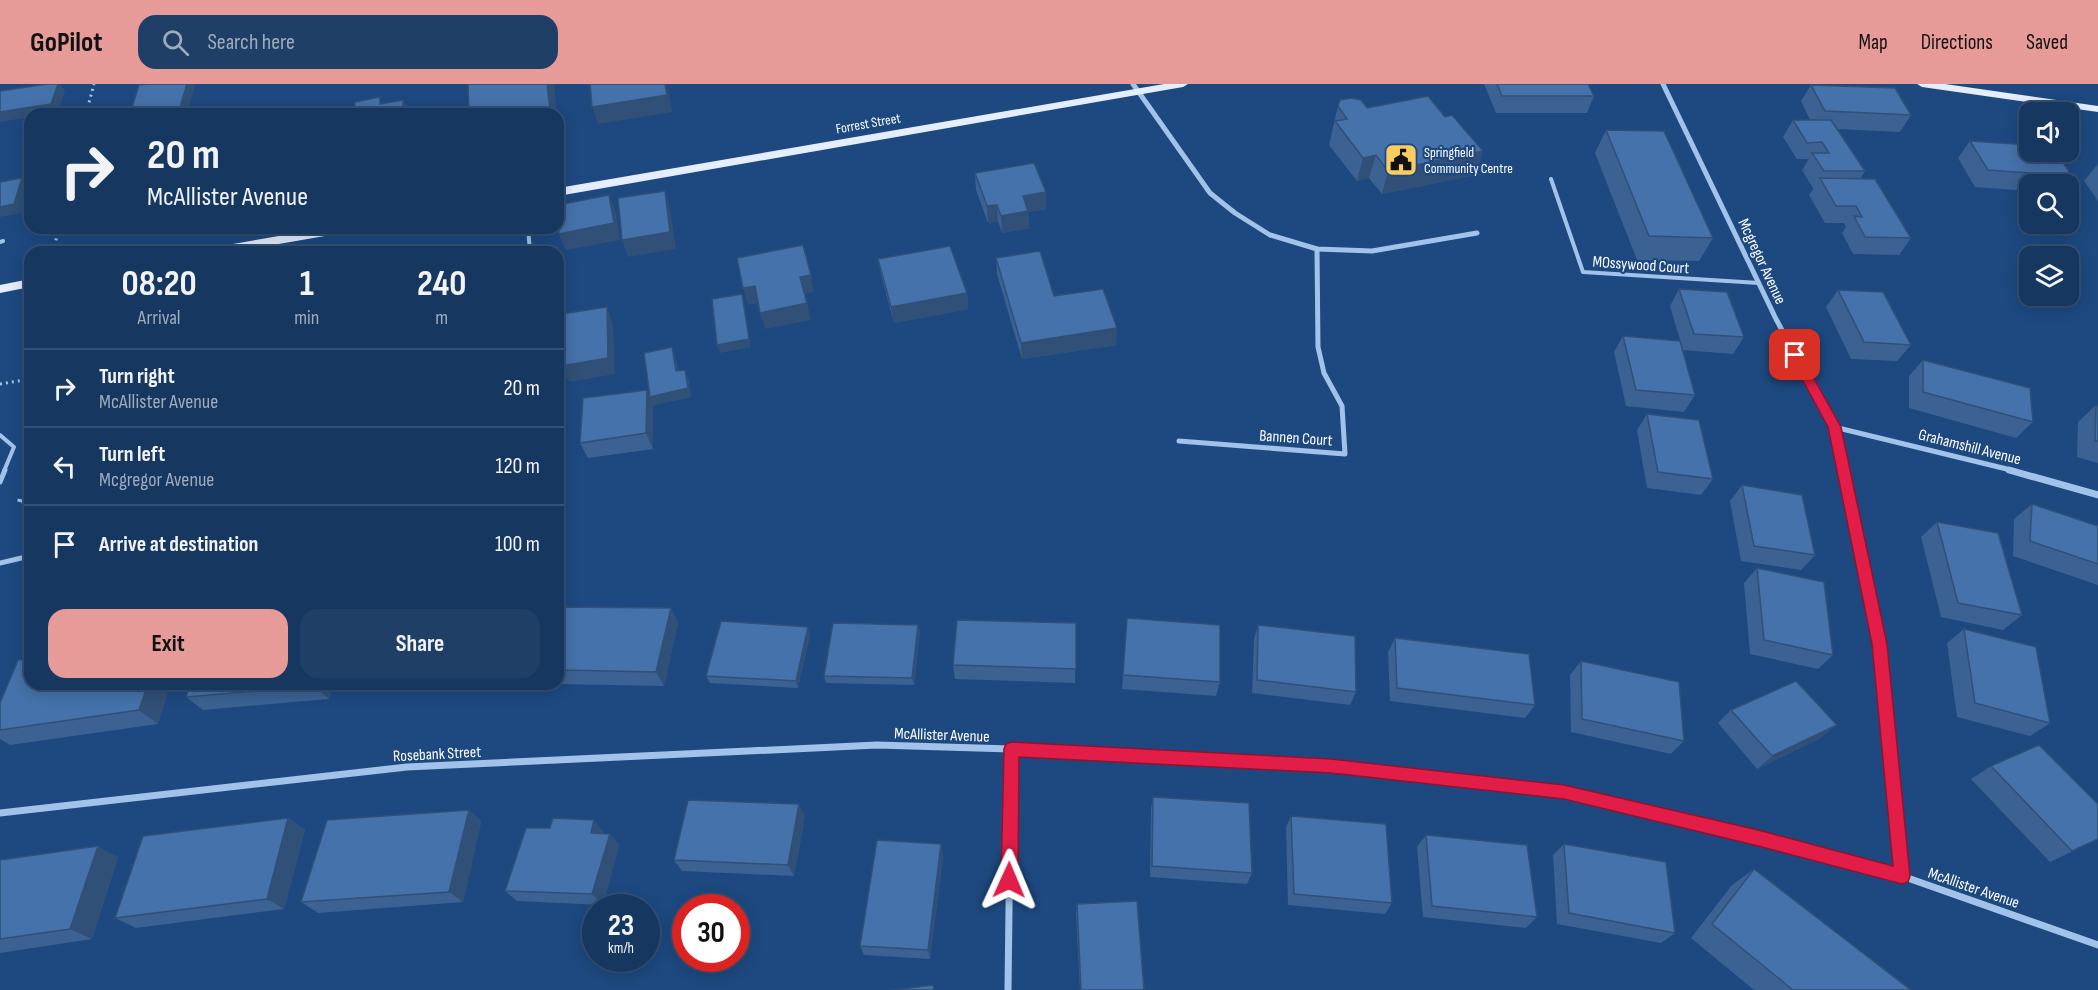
<!DOCTYPE html>
<style>
:root{--surface:#163760;--page:#1f3f66;--text:#f1f3f6;--muted:#9eacbd;--line:#355175;--accent:#e69b98}
body{margin:0;font-family:"Sofia Sans Condensed",sans-serif;background:var(--page);color:var(--text);height:100vh;display:flex;flex-direction:column;font-size:22px;white-space:nowrap}
*{box-sizing:border-box;margin:0}
p{font-size:20px;color:var(--muted)}
.icon{flex:none;width:33px;height:33px;fill:none;stroke:currentColor;stroke-width:2;stroke-linecap:round;stroke-linejoin:round}
.map{position:relative;flex:1;overflow:hidden}
.panel{position:absolute;left:24px;top:162px;width:540px;height:444px;display:flex;flex-direction:column;background:var(--surface);border-radius:18px;box-shadow:0 3px 15px #0003,0 0 0 2px var(--line)}
.panel>*{flex:none}
.guide{position:absolute;left:24px;top:24px;width:540px;height:126px;border-radius:18px;box-shadow:0 3px 15px #0003,0 0 0 2px var(--line);background:#163760;color:var(--text);overflow:hidden}
.controls{position:absolute;left:2019px;top:18px;display:grid;gap:12px}
.controls a{display:grid;place-items:center;width:60px;height:60px;border-radius:12px;background:var(--surface);box-shadow:0 3px 15px #0003,0 0 0 2px var(--line);font-size:30px}
.speed{position:absolute;left:582px;top:810px;display:flex;gap:12px;font-size:30px;font-weight:700;text-align:center}
.speed>*{display:grid;place-content:center;width:78px;height:78px;border-radius:50%;background:var(--surface);box-shadow:0 3px 15px #0003,0 0 0 2px var(--line);line-height:1}
.speed small{font-size:15px;font-weight:400}
.speed .limit{border:9px solid #d22;background:#fff;color:#111}
.pin{position:absolute;display:grid;place-items:center;width:51px;height:51px;color:#fff;margin:-26px;border-radius:12px;box-shadow:0 3px 9px #0006}
.me{position:absolute;width:66px;margin:-33px;rotate:1deg;stroke-linejoin:round;filter:drop-shadow(0 0 4px #0008)}
.turn{display:flex;align-items:center;gap:21px;height:126px;padding:0 24px;font-size:27px}
.turn .icon{width:78px;height:78px;stroke-width:2.5}
.turn b{display:block;font-size:42px;line-height:51px}
.eta{display:flex;justify-content:space-evenly;align-items:center;height:102px;text-align:center}
.eta b{font-size:36px;font-weight:700;line-height:42px}
.cta{display:flex;gap:12px;margin-top:auto;padding:12px 24px}
.cta a{flex:1;height:69px;border-radius:18px;background:var(--accent);color:#111;font-size:24px;font-weight:700;line-height:69px;text-align:center}
.cta a+a{background:var(--page);color:var(--text)}
ul{padding:0;list-style:none}
li{display:flex;align-items:center;gap:18px;height:78px;padding:0 24px;border-top:2px solid var(--line)}
li div{flex:1}
li b{display:block;font-size:22px}
li em{font-style:normal}
header{display:flex;align-items:center;gap:36px;box-sizing:border-box;height:84px;padding:0 30px;background:var(--accent);color:#111}
header strong{font-size:28px}
nav{display:flex;gap:33px;margin-inline-start:auto;font-size:21px}
.search{width:420px;height:54px;background:var(--page);display:flex;align-items:center;gap:15px;box-sizing:border-box;padding:0 21px;border-radius:18px;color:var(--muted);font-size:22px}
.map>svg:first-child{display:block}
</style>
<header>
<strong>GoPilot</strong>
<div class="search"><svg class="icon" aria-label="search" viewBox="0 0 24 24"><circle cx="10" cy="10" r="6"/><path d="M15 15l6 6"/></svg>Search here</div>
<nav><a>Map</a><a>Directions</a><a>Saved</a></nav>
</header>
<div class="map">
<svg width="2098" height="906" viewBox="0 0 2098 906">
<rect width="100%" height="100%" fill="#1d4980"/>
<g fill="none" stroke-linecap="round" stroke-linejoin="round">
<g stroke="#a1c2e9" stroke-width="3" stroke-dasharray="2 4" stroke-linecap="butt">
<path d="M 86,30 L 94,0"/>
<path d="M 53,168 L 59,144"/>
<path d="M 0,300 L 30,295"/>
</g>
<path stroke="#a1c2e9" stroke-width="4.5" stroke-dasharray="3 5" stroke-linecap="butt" d="M 20,415 L 19,420 L 30,418"/>
<g stroke="#a1c2e9" stroke-width="4">
<path d="M 1551,95 L 1583,188 L 1759,199"/>
<path d="M 528,144 L 530,168"/>
<path d="M 0,158 L 3,157"/>
<path d="M 0,351 L 14,363 L 4,387"/>
</g>
<g stroke="#a1c2e9" stroke-width="5">
<path d="M 0,398 L 5,386"/>
<path d="M 0,479 L 30,472"/>
</g>
<g stroke="#a1c2e9" stroke-width="5">
<path d="M 1133,0 L 1210,109 L 1235,129 L 1270,151 L 1317,165 L 1372,167 L 1477,149"/>
<path d="M 1663,0 L 1776,235 L 1834,343 L 1843,387"/>
<path d="M 1834,343 L 2015,387"/>
<path d="M 1179,357 L 1345,370 L 1342,322 L 1324,289 L 1318,263 L 1317,165"/>
</g>
<g stroke="#a1c2e9" stroke-width="7">
<path d="M 1843,386 L 1880,560 L 1902,792"/>
<path d="M 2009,386 L 2098,411"/>
<path d="M 0,729 L 407,683 L 877,661 L 1011,665 L 1331,682 L 1564,708 L 1758,754 L 1902,792 L 2098,861"/>
<path d="M 1008,906 L 1011,665"/>
</g>
<g fill="#e4eefe" fill-rule="evenodd">
<path d="M 1164,0 L 1188,0 L 1183,3 L 558,112 L 558,104 Z"/>
<path d="M 1917,0 L 1945,0 L 2098,22 L 2098,28 L 1922,3 Z"/>
<path d="M 325,144 L 354,144 L 348,148 L 233,168 L 204,168 L 210,164 Z"/>
<path d="M 30,195 L 30,203 L 0,209 L 0,201 Z"/>
</g>
</g>
<g fill="#3b6292">
<path d="M 1484,0 L 1588,0 L 1594,12 L 1587,29 L 1496,29 Z"/>
<path d="M 1811,1 L 1911,31 L 1900,48 L 1837,45 L 1865,87 L 1860,95 L 1911,154 L 1899,171 L 1853,170 L 1842,149 L 1846,143 L 1844,139 L 1825,139 L 1809,111 L 1814,104 L 1813,104 L 1802,86 L 1809,75 L 1797,75 L 1783,53 L 1793,36 L 1810,36 L 1801,17 Z"/>
<path d="M 1338,22 L 1367,24 L 1445,33 L 1483,67 L 1475,91 L 1382,110 L 1369,94 L 1357,97 L 1329,61 Z"/>
<path d="M 1606,46 L 1713,154 L 1699,177 L 1637,176 L 1595,69 Z"/>
<path d="M 1970,57 L 2072,92 L 2065,100 L 2030,100 L 2030,107 L 1975,103 L 1958,74 Z"/>
<path d="M 2098,80 L 2098,117 L 2084,97 Z"/>
<path d="M 975,89 L 1046,125 L 1028,128 L 1029,144 L 1002,149 L 998,137 L 988,139 L 976,106 Z"/>
<path d="M 996,174 L 1054,212 L 1116,261 L 1022,275 L 997,190 Z"/>
<path d="M 878,175 L 967,209 L 968,225 L 894,239 L 881,191 Z"/>
<path d="M 1679,205 L 1744,253 L 1733,270 L 1683,266 L 1670,222 Z"/>
<path d="M 1838,206 L 1911,261 L 1897,277 L 1851,275 L 1826,223 Z"/>
<path d="M 1623,252 L 1695,311 L 1684,328 L 1626,322 L 1614,268 Z"/>
<path d="M 675,272 L 678,287 L 688,294 L 691,313 L 653,321 L 653,365 L 588,374 L 580,359 L 647,306 L 650,313 Z"/>
<path d="M 1923,276 L 2033,338 L 2016,354 L 1909,324 L 1909,292 Z"/>
<path d="M 2096,321 L 2098,322 L 2098,379 L 2077,373 L 2078,338 Z"/>
<path d="M 1647,330 L 1713,395 L 1701,411 L 1647,404 L 1637,346 Z"/>
<path d="M 1742,401 L 1815,471 L 1801,486 L 1741,477 L 1730,417 Z"/>
<path d="M 2032,420 L 2098,442 L 2098,501 L 2013,472 L 2014,435 Z"/>
<path d="M 1937,438 L 2022,531 L 2003,546 L 1941,533 L 1921,453 Z"/>
<path d="M 1757,484 L 1833,571 L 1818,585 L 1750,570 L 1744,499 Z"/>
<path d="M 558,523 L 671,524 L 678,539 L 664,602 L 558,600 Z"/>
<path d="M 1127,534 L 1220,598 L 1216,612 L 1122,605 Z"/>
<path d="M 1076,539 L 1075,599 L 955,595 L 953,581 Z"/>
<path d="M 1258,541 L 1356,608 L 1350,621 L 1252,609 L 1254,555 Z"/>
<path d="M 1964,545 L 2050,639 L 2030,652 L 1957,633 L 1947,559 Z"/>
<path d="M 920,548 L 914,601 L 826,599 L 824,592 Z"/>
<path d="M 810,550 L 798,604 L 710,599 L 706,592 Z"/>
<path d="M 1395,554 L 1535,621 L 1525,634 L 1390,617 L 1388,568 Z"/>
<path d="M 1581,577 L 1684,657 L 1671,670 L 1571,648 L 1570,591 Z"/>
<path d="M 170,600 L 158,640 L 10,661 L 0,655 L 0,619 Z"/>
<path d="M 190,600 L 334,600 L 329,615 L 203,626 L 186,613 Z"/>
<path d="M 365,600 L 494,600 L 493,603 L 370,605 Z"/>
<path d="M 1731,626 L 1821,654 L 1757,685 L 1718,639 Z"/>
<path d="M 1991,682 L 2098,720 L 2098,755 L 2050,778 L 1971,695 Z"/>
<path d="M 1153,713 L 1252,789 L 1247,800 L 1150,793 L 1151,725 Z"/>
<path d="M 469,726 L 481,738 L 463,818 L 318,829 L 301,818 Z"/>
<path d="M 805,732 L 794,792 L 682,787 L 674,776 Z"/>
<path d="M 1291,732 L 1392,819 L 1385,830 L 1288,821 L 1286,743 Z"/>
<path d="M 288,734 L 305,746 L 284,825 L 136,844 L 115,834 Z"/>
<path d="M 604,748 L 603,750 L 610,750 L 619,761 L 603,821 L 517,817 L 505,807 Z"/>
<path d="M 1426,751 L 1537,833 L 1526,844 L 1423,833 L 1417,763 Z"/>
<path d="M 941,760 L 943,772 L 930,875 L 864,871 L 860,862 Z"/>
<path d="M 1564,760 L 1675,849 L 1661,859 L 1557,840 L 1553,771 Z"/>
<path d="M 118,773 L 92,855 L 0,869 L 0,776 Z"/>
<path d="M 1754,785 L 1911,906 L 1754,906 L 1691,854 L 1732,801 Z"/>
<path d="M 1077,820 L 1144,906 L 1080,906 L 1076,830 Z"/>
</g>
<g fill="#305077">
<path d="M 58,0 L 60,0 L 65,7 L 58,29 L 51,30 L 30,30 L 30,33 L 0,38 L 0,28 Z"/>
<path d="M 187,0 L 193,0 L 195,3 L 187,30 L 178,30 Z"/>
<path d="M 547,0 L 554,0 L 557,30 L 520,30 Z"/>
<path d="M 665,0 L 667,0 L 672,28 L 598,40 L 592,23 Z"/>
<path d="M 403,16 L 411,30 L 403,28 Z"/>
<path d="M 1483,67 L 1475,91 L 1382,110 L 1388,87 Z"/>
<path d="M 1376,71 L 1369,94 L 1357,97 L 1363,74 Z"/>
<path d="M 22,94 L 29,103 L 22,129 L 0,133 L 0,123 Z"/>
<path d="M 665,107 L 670,124 L 676,165 L 628,173 L 622,156 Z"/>
<path d="M 1046,108 L 1046,125 L 1028,128 L 1029,144 L 1002,149 L 1001,132 L 1023,112 Z"/>
<path d="M 609,111 L 616,128 L 620,156 L 566,166 L 559,150 Z"/>
<path d="M 997,121 L 998,137 L 988,139 L 987,122 Z"/>
<path d="M 811,191 L 814,208 L 804,210 L 800,193 Z"/>
<path d="M 755,202 L 759,219 L 748,221 L 743,204 Z"/>
<path d="M 967,209 L 968,225 L 894,239 L 891,223 Z"/>
<path d="M 742,210 L 744,219 L 751,263 L 720,269 L 717,261 Z"/>
<path d="M 807,219 L 811,236 L 765,245 L 760,229 Z"/>
<path d="M 607,223 L 613,240 L 615,290 L 569,298 L 561,282 Z"/>
<path d="M 1117,244 L 1116,261 L 1022,275 L 1021,259 Z"/>
<path d="M 672,263 L 675,272 L 679,296 L 676,287 Z"/>
<path d="M 685,286 L 688,294 L 691,313 L 653,321 L 653,365 L 646,349 L 647,306 L 650,313 Z"/>
<path d="M 671,524 L 678,539 L 664,602 L 656,588 Z"/>
<path d="M 918,541 L 920,548 L 914,601 L 912,594 Z"/>
<path d="M 808,543 L 810,550 L 798,604 L 796,597 Z"/>
<path d="M 148,600 L 170,600 L 158,640 L 139,626 Z"/>
<path d="M 315,600 L 334,600 L 329,615 L 314,602 Z"/>
<path d="M 1837,641 L 1821,654 L 1757,685 L 1772,672 Z"/>
<path d="M 799,720 L 805,732 L 794,792 L 788,781 Z"/>
<path d="M 469,726 L 481,738 L 463,818 L 449,808 Z"/>
<path d="M 288,734 L 305,746 L 284,825 L 267,815 Z"/>
<path d="M 594,736 L 604,748 L 600,761 L 591,749 Z"/>
<path d="M 610,750 L 619,761 L 603,821 L 592,810 Z"/>
<path d="M 941,760 L 943,772 L 930,875 L 928,866 Z"/>
<path d="M 98,762 L 118,773 L 92,855 L 70,845 Z"/>
</g>
<g fill="#4572aa" stroke="#305077" stroke-width="1.5">
<path d="M 47,0 L 58,0 L 51,20 L 0,28 L 0,7 Z"/>
<path d="M 148,0 L 187,0 L 178,30 L 130,30 L 139,1 Z"/>
<path d="M 468,0 L 547,0 L 550,25 L 520,30 L 469,30 Z"/>
<path d="M 590,0 L 665,0 L 667,11 L 592,23 Z"/>
<path d="M 1497,0 L 1588,0 L 1594,12 L 1502,12 Z"/>
<path d="M 1811,1 L 1895,4 L 1911,31 L 1825,27 Z"/>
<path d="M 1428,12 L 1445,33 L 1452,31 L 1483,67 L 1388,87 L 1376,71 L 1363,74 L 1335,37 L 1347,35 L 1338,22 L 1340,16 L 1351,14 L 1361,16 L 1367,24 Z"/>
<path d="M 380,13 L 380,20 L 403,16 L 403,28 L 420,25 L 420,30 L 354,30 L 355,18 Z"/>
<path d="M 1793,36 L 1831,36 L 1865,87 L 1824,87 L 1812,69 L 1829,69 L 1822,58 L 1807,59 Z"/>
<path d="M 1606,46 L 1664,47 L 1713,154 L 1649,152 Z"/>
<path d="M 1970,57 L 2030,61 L 2030,68 L 2056,68 L 2072,92 L 1988,86 Z"/>
<path d="M 1034,79 L 1046,108 L 1023,112 L 1028,127 L 1001,132 L 997,121 L 987,122 L 975,89 Z"/>
<path d="M 22,94 L 14,120 L 0,123 L 0,98 Z"/>
<path d="M 1820,94 L 1875,95 L 1911,154 L 1865,153 L 1854,132 L 1862,133 L 1856,122 L 1836,122 Z"/>
<path d="M 665,107 L 670,148 L 622,156 L 618,114 Z"/>
<path d="M 609,111 L 614,139 L 559,150 L 558,121 Z"/>
<path d="M 803,161 L 811,191 L 800,193 L 807,219 L 760,229 L 755,202 L 743,204 L 737,174 Z"/>
<path d="M 950,162 L 967,209 L 891,223 L 878,175 Z"/>
<path d="M 1040,167 L 1054,212 L 1103,205 L 1117,244 L 1021,259 L 996,174 Z"/>
<path d="M 1679,205 L 1727,208 L 1744,253 L 1694,250 Z"/>
<path d="M 1838,206 L 1883,208 L 1911,261 L 1864,258 Z"/>
<path d="M 742,210 L 749,255 L 717,261 L 712,215 Z"/>
<path d="M 607,223 L 608,274 L 561,282 L 561,230 Z"/>
<path d="M 1623,252 L 1680,257 L 1695,311 L 1636,306 Z"/>
<path d="M 672,263 L 676,287 L 685,286 L 688,304 L 650,313 L 644,269 Z"/>
<path d="M 1923,276 L 2030,304 L 2033,338 L 1923,308 Z"/>
<path d="M 647,306 L 646,349 L 580,359 L 583,314 Z"/>
<path d="M 2096,321 L 2098,322 L 2098,357 L 2095,357 Z"/>
<path d="M 1647,330 L 1699,336 L 1713,395 L 1658,388 Z"/>
<path d="M 1742,401 L 1802,411 L 1815,471 L 1754,462 Z"/>
<path d="M 2032,420 L 2098,442 L 2098,480 L 2030,457 Z"/>
<path d="M 1937,438 L 1998,449 L 2022,531 L 1958,519 Z"/>
<path d="M 1757,484 L 1824,498 L 1833,571 L 1764,556 Z"/>
<path d="M 558,523 L 671,524 L 656,588 L 558,586 Z"/>
<path d="M 1127,534 L 1220,541 L 1220,598 L 1123,591 Z"/>
<path d="M 957,536 L 1076,539 L 1076,585 L 953,581 Z"/>
<path d="M 721,537 L 808,543 L 796,597 L 706,592 Z"/>
<path d="M 833,539 L 918,541 L 912,594 L 824,592 Z"/>
<path d="M 1258,541 L 1355,552 L 1356,608 L 1257,596 Z"/>
<path d="M 1964,545 L 2036,563 L 2050,639 L 1975,619 Z"/>
<path d="M 1395,554 L 1529,570 L 1535,621 L 1397,604 Z"/>
<path d="M 30,575 L 30,600 L 148,600 L 139,626 L 0,646 L 0,619 L 18,576 Z"/>
<path d="M 1581,577 L 1679,598 L 1684,657 L 1582,635 Z"/>
<path d="M 1796,597 L 1837,641 L 1772,672 L 1731,626 Z"/>
<path d="M 190,600 L 315,600 L 314,602 L 186,613 Z"/>
<path d="M 2039,661 L 2098,720 L 2098,755 L 2072,767 L 1991,682 Z"/>
<path d="M 1153,713 L 1249,719 L 1252,789 L 1152,782 Z"/>
<path d="M 688,716 L 799,720 L 788,781 L 674,776 Z"/>
<path d="M 469,726 L 449,808 L 301,818 L 327,736 Z"/>
<path d="M 1291,732 L 1386,740 L 1392,819 L 1294,810 Z"/>
<path d="M 288,734 L 267,815 L 115,834 L 143,752 Z"/>
<path d="M 553,734 L 594,736 L 591,749 L 610,750 L 592,810 L 505,807 L 526,744 L 550,744 Z"/>
<path d="M 1426,751 L 1527,761 L 1537,833 L 1432,822 Z"/>
<path d="M 877,756 L 941,760 L 928,866 L 860,862 Z"/>
<path d="M 1564,760 L 1666,778 L 1675,849 L 1569,829 Z"/>
<path d="M 98,762 L 70,845 L 0,855 L 0,776 Z"/>
<path d="M 1754,785 L 1911,906 L 1793,906 L 1712,840 Z"/>
<path d="M 1137,817 L 1144,906 L 1081,906 L 1077,820 Z"/>
<path d="M 933,901 L 934,906 L 893,906 Z"/>
</g>
<path fill="#e11d48" stroke="#92132f" stroke-width="1.5" d="M 1795,267 L 1799,268 L 1841,343 L 1887,560 L 1910,792 L 1908,798 L 1902,800 L 1758,762 L 1564,715 L 1331,689 L 1019,673 L 1018,796 L 1015,802 L 1009,805 L 1003,802 L 1001,796 L 1004,665 L 1006,660 L 1011,658 L 1331,675 L 1564,701 L 1758,746 L 1893,782 L 1872,560 L 1828,343 L 1789,271 Z"/>
<defs>
<g id="civic-square" transform="scale(1.725)"><rect x="-9" y="-9" width="18" height="18" rx="4" fill="#f8cc60" stroke="#1d4980"/><path d="M-.6-6.5H3V-4.5H.6V-3L4-1V1h2V6H-6V1h2V-1L-.6-3ZM-1.2 2.5V6h2.4V2.5Z" fill="#111"/></g>
</defs>
<g fill-rule="evenodd">
<use href="#civic-square" x="1401" y="76"/>
</g>
<g text-anchor="middle" stroke-width="4.5" stroke-linejoin="round" paint-order="stroke">
<g font-size="14" fill="#fff" stroke="#1d4980">
<text transform="translate(868 39) rotate(-10)" y="5">Forrest Street</text>
</g>
<g font-size="14" fill="#fff" stroke="#1d4980" text-anchor="start">
<text x="1424" y="73">Springfield<tspan x="1424" dy="16">Community Centre</tspan></text>
</g>
<g font-size="16" fill="#fff" stroke="#1d4980">
<text transform="translate(1763 177) rotate(65)" y="6">Mcgregor Avenue</text>
<text transform="translate(1641 180) rotate(4)" y="6">MOssywood Court</text>
<text transform="translate(1296 353) rotate(4)" y="6">Bannen Court</text>
<text transform="translate(1970 362) rotate(14)" y="6">Grahamshill Avenue</text>
<text transform="translate(942 650) rotate(2)" y="6">McAllister Avenue</text>
<text transform="translate(437 669) rotate(-3)" y="6">Rosebank Street</text>
<text transform="translate(1974 803) rotate(19)" y="6">McAllister Avenue</text>
</g>
</g>
</svg>
<div class="controls">
<a><svg class="icon" aria-label="sound" viewBox="0 0 24 24"><path d="M4 9h4l5-4v14l-5-4H4zM17 9q2 3 0 6"/></svg></a>
<a><svg class="icon" aria-label="search" viewBox="0 0 24 24"><circle cx="10" cy="10" r="6"/><path d="M15 15l6 6"/></svg></a>
<a><svg class="icon" aria-label="layers" viewBox="0 0 24 24"><path d="M12 4l9 5-9 5-9-5zM3 14l9 5 9-5"/></svg></a>
</div>
<div class="speed"><div>23<small>km/h</small></div><div class="limit">30</div></div>
<div class="pin" style="left:1795px;top:271px;background:#d93025"><svg class="icon" aria-label="arrive" viewBox="0 0 24 24"><path d="M6 21V4h12l-3 4 3 4H6"/></svg></div>
<svg class="me" style="left:1009px;top:796px" viewBox="-20 -20 40 40"><path d="M0-17L14 15 0 8-14 15z" fill="#e11d48" stroke="#fff" stroke-width="4"/></svg>
<div class="guide">
<div class="turn"><svg class="icon" aria-label="right" viewBox="0 0 24 24"><path d="M7 20v-9h11M14 6l5 5-5 5"/></svg><div><b>20 m</b>McAllister Avenue</div></div>
</div>
<section class="panel">
<div class="eta">
<div><b>08:20</b><p>Arrival</p></div>
<div><b>1</b><p>min</p></div>
<div><b>240</b><p>m</p></div>
</div>
<ul>
<li><svg class="icon" aria-label="right" viewBox="0 0 24 24"><path d="M7 20v-9h11M14 6l5 5-5 5"/></svg><div><b>Turn right</b><p>McAllister Avenue</p></div><em>20 m</em></li>
<li><svg class="icon" aria-label="left" viewBox="0 0 24 24"><path d="M17 20v-9H6M10 6l-5 5 5 5"/></svg><div><b>Turn left</b><p>Mcgregor Avenue</p></div><em>120 m</em></li>
<li><svg class="icon" aria-label="arrive" viewBox="0 0 24 24"><path d="M6 21V4h12l-3 4 3 4H6"/></svg><div><b>Arrive at destination</b></div><em>100 m</em></li>
</ul>
<div class="cta"><a>Exit</a><a>Share</a></div>
</section>
</div>
